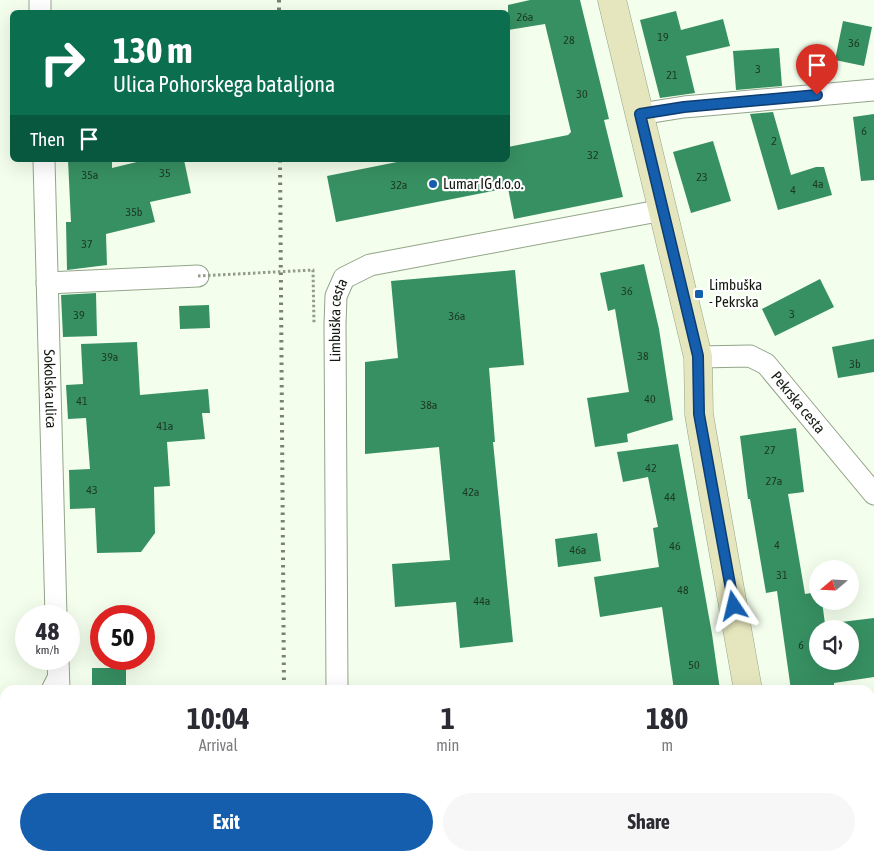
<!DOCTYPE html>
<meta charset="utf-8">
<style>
:root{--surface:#fff;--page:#f7f7f7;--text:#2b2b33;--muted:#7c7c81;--accent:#155ead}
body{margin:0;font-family:"Asap Condensed",sans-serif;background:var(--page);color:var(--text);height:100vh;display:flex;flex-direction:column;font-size:19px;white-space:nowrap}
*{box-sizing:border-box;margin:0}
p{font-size:16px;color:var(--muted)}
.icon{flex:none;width:28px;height:28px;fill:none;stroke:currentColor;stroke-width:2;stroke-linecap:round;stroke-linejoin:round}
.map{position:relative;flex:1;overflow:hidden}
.details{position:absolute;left:0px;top:685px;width:875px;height:176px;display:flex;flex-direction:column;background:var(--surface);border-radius:15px 15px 0 0;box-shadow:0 5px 20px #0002}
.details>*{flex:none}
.banner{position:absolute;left:10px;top:10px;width:500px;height:152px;border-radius:8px;box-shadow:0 5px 20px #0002;background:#0b6e4f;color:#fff;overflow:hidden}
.needle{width:32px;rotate:251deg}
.tools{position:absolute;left:809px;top:560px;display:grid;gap:10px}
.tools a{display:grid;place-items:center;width:50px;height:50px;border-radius:50%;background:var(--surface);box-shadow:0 5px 20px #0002;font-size:25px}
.speed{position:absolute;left:15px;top:605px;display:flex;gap:10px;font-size:25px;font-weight:700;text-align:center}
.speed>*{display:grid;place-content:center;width:65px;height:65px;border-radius:50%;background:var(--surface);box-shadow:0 5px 20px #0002;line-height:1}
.speed small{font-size:12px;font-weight:400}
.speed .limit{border:8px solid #d22;background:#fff;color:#111}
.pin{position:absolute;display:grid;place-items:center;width:42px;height:42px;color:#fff;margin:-51px -21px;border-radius:50% 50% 50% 0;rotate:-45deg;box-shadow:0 0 5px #0007}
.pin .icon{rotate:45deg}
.me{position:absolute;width:55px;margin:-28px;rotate:350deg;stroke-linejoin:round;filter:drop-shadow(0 0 4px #0008)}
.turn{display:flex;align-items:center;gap:18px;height:105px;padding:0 20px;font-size:22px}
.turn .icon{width:65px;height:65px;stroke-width:2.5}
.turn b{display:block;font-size:35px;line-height:42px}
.then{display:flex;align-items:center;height:48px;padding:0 20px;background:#0003;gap:10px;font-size:19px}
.eta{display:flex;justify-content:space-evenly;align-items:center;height:85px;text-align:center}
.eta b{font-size:30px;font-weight:700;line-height:35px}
.action{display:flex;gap:10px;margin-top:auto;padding:10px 20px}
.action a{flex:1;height:58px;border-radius:30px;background:var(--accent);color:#fff;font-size:20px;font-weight:700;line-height:58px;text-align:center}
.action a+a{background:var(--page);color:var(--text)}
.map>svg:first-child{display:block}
</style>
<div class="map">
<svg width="874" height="861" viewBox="0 0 874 861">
<rect width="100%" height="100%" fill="#f3feec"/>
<g fill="#379062" fill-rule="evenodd">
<path d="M 530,0 L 580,0 L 609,119 L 604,120 L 623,197 L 514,219 L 508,188 L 336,222 L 327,176 L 407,160 L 508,160 L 508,147 L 568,135 L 571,132 L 545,24 L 508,30 L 508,5 Z"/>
<path d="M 676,11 L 681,30 L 723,19 L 730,46 L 686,56 L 695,93 L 660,98 L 640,20 Z"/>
<path d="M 843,21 L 872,27 L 864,66 L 835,60 Z"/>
<path d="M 779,48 L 782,86 L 736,90 L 733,51 Z"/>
<path d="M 773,112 L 791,175 L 816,167 L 824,167 L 832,195 L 778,210 L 750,114 Z"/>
<path d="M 874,114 L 874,180 L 861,181 L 853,117 Z"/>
<path d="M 713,141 L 731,201 L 691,213 L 673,152 Z"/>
<path d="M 68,160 L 112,160 L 112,168 L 145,160 L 184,160 L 191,193 L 150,202 L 155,222 L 106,234 L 107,265 L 67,270 L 66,222 L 71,222 Z"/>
<path d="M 644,264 L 659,329 L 673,420 L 627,434 L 628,442 L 595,447 L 587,398 L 629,392 L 615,309 L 608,311 L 600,273 Z"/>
<path d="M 515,270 L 524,365 L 489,368 L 495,442 L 493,442 L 513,642 L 460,648 L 456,602 L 395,607 L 392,564 L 450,560 L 439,447 L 365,454 L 365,362 L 398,358 L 391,281 Z"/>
<path d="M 820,279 L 834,307 L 775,336 L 762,309 Z"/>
<path d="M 96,293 L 97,336 L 63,337 L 61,295 Z"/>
<path d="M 209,305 L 210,328 L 180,329 L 179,306 Z"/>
<path d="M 874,339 L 874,372 L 838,378 L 832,347 Z"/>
<path d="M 137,342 L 140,395 L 208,389 L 210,413 L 202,413 L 205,439 L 167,442 L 170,486 L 154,487 L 155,533 L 141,552 L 97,553 L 95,508 L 70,509 L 69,470 L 90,469 L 86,418 L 68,419 L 66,385 L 83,384 L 81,344 Z"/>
<path d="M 796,428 L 804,492 L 788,494 L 805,594 L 818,592 L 818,601 L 822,601 L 825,624 L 874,618 L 874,677 L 834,683 L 834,690 L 791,690 L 777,591 L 766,593 L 750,499 L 748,499 L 740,436 ZM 818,629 L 850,629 L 850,661 L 818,661 Z"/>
<path d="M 678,444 L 712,634 L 720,690 L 674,690 L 662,607 L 600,617 L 594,577 L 659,567 L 653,528 L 658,527 L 648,477 L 623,482 L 617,452 Z"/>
<path d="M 597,533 L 601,561 L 558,567 L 555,539 Z"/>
<rect x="92" y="668" width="34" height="22"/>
</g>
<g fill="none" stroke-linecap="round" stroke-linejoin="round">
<g stroke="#93a589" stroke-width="12">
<g id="service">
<path d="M 46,690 L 54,674"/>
<path d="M 0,772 L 5,763"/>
</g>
</g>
<g stroke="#93a589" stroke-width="23">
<g id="minor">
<path d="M 40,0 L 40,12"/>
<path d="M 640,114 L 684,107 L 874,90"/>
<path id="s1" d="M 44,160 L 56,616"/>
<path d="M 47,283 L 198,276"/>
<path id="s2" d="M 698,357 L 750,356 L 766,364 L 874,494"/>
<path d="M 58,659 L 59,690"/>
<path id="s3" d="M 337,690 L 335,324 L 336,296 L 344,278 L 370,265 L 663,210"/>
<path d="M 870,790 L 874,790"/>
<path d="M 64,856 L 64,861"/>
<path d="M 338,856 L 338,861"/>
</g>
</g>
<g stroke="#93a589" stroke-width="29">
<g id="secondary">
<path d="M 612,0 L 698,357 L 699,414 L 702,432 L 748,690"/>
<path d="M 757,856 L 757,861"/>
</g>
</g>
<use href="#service" stroke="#fff" stroke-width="10"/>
<use href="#minor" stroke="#fff" stroke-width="21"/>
<use href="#secondary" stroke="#e6e6be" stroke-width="28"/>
<g stroke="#788173" stroke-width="4" stroke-dasharray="2.5 5" stroke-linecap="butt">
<path d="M 279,0 L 279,12"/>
<path d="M 280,160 L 284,690"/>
<path d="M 285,856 L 285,861"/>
</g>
<path stroke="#929b8c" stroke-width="3" stroke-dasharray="2.5 2.5" stroke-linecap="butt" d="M 198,276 L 313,270 L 314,324"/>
</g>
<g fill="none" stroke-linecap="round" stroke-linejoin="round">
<g stroke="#0e3d70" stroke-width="12">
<path id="route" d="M 734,606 L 699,414 L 698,356 L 640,114 L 684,107 L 817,95"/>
</g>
<use href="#route" stroke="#155ead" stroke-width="9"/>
</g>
<g fill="#155ead" stroke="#fff" stroke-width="2">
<circle cx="433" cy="184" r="5"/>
<rect x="694" y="289" width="10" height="10" rx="2.5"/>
</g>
<g text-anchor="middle" stroke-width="4.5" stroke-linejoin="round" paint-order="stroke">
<g font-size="12" fill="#1c3824">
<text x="525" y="21">26a</text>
<text x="663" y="41">19</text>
<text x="569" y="44">28</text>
<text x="854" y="47">36</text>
<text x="758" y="73">3</text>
<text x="672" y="79">21</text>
<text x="582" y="98">30</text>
<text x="864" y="135">6</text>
<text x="774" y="145">2</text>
<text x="593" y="159">32</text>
<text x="165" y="177">35</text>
<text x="90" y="179">35a</text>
<text x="702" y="181">23</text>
<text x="818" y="188">4a</text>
<text x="399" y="189">32a</text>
<text x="793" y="194">4</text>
<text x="134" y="216">35b</text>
<text x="87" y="248">37</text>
<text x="627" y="295">36</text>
<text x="792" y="318">3</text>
<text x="79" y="319">39</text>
<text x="457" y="320">36a</text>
<text x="643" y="360">38</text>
<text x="110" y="361">39a</text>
<text x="855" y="368">3b</text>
<text x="650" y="403">40</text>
<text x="82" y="405">41</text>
<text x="429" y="409">38a</text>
<text x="165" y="430">41a</text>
<text x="770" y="454">27</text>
<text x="651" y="472">42</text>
<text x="774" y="485">27a</text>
<text x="92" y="494">43</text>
<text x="471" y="496">42a</text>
<text x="670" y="501">44</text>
<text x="777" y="549">4</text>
<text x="675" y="550">46</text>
<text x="578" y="554">46a</text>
<text x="782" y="579">31</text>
<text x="683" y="594">48</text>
<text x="482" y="605">44a</text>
<text x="801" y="649">6</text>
<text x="694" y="669">50</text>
</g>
<g font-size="15" fill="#131a0f" stroke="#fff" text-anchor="start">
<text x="443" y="189">Lumar IG d.o.o.</text>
<text x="709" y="290">Limbuška<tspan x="709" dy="17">- Pekrska</tspan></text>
</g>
<g font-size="15" fill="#131a0f" stroke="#fff">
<text dy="5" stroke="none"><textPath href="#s3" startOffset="370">Limbuška cesta</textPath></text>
<text dy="5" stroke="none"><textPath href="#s1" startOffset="229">Sokolska ulica</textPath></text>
<text dy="5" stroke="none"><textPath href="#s2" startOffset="120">Pekrska cesta</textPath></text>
</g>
</g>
</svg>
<div class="tools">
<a><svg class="needle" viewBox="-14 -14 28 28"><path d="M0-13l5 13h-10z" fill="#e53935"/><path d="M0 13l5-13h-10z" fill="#7c7c81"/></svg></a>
<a><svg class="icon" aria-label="sound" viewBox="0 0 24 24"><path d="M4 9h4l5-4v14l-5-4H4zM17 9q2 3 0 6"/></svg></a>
</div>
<div class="speed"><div>48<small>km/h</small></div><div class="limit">50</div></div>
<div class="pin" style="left:817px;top:95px;background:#d93025"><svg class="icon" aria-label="arrive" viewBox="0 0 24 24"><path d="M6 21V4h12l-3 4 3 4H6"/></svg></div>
<svg class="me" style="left:734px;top:606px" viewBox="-20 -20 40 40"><path d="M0-17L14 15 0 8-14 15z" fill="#155ead" stroke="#fff" stroke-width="4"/></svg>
<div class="banner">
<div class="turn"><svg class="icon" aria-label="right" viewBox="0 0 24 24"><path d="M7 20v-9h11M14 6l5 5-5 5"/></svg><div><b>130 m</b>Ulica Pohorskega bataljona</div></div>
<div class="then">Then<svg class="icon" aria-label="arrive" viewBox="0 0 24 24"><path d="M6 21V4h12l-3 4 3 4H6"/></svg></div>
</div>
<section class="details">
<div class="eta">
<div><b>10:04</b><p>Arrival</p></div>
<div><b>1</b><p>min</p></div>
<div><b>180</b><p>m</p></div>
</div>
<div class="action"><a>Exit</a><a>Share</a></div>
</section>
</div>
